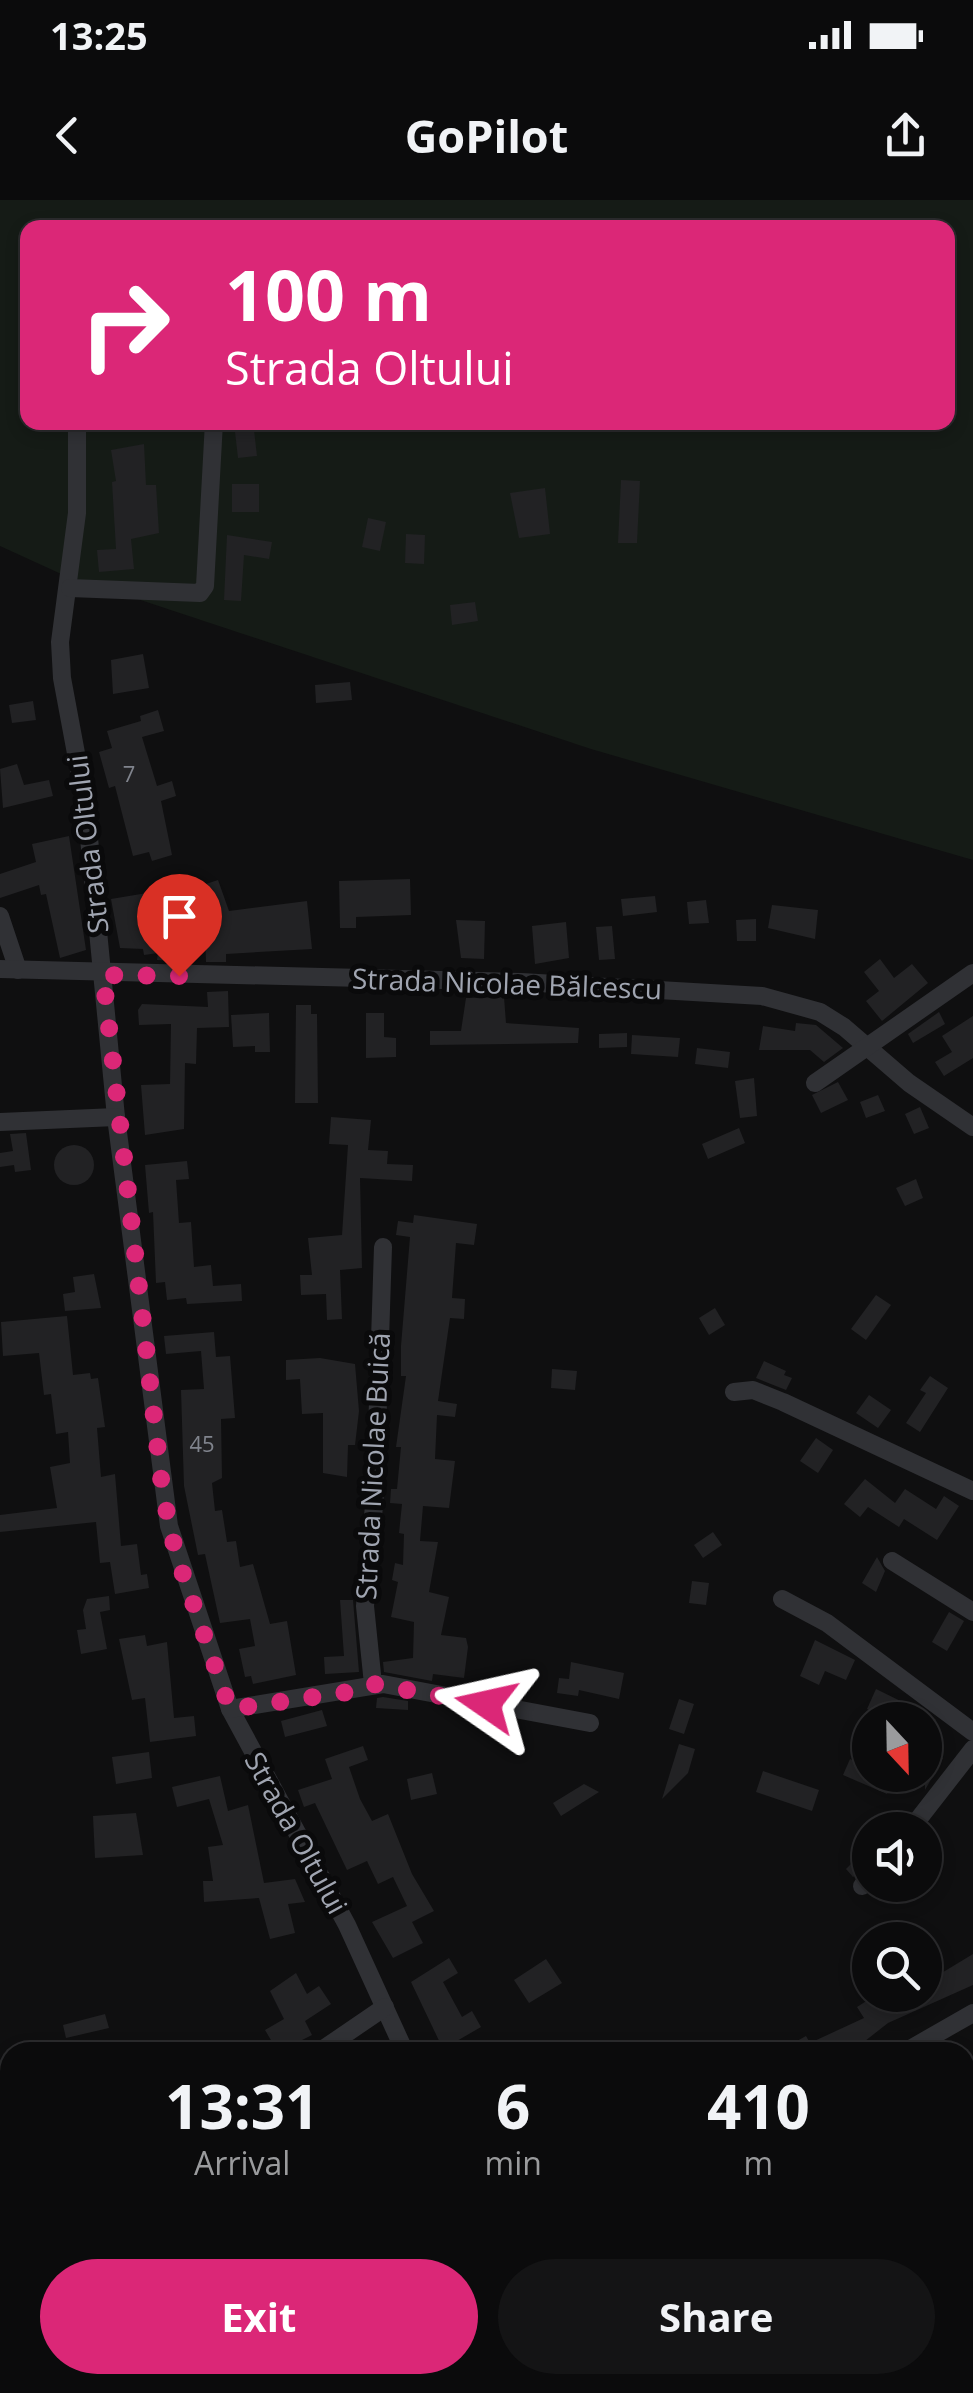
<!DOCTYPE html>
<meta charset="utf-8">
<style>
:root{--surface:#0b0b0c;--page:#141415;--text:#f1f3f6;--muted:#9a9b9d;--line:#2b2b2d;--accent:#db2777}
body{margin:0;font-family:"Open Sans",sans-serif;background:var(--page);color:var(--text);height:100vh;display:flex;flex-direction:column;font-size:38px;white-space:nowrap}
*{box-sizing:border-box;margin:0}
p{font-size:32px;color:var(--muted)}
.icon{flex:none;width:55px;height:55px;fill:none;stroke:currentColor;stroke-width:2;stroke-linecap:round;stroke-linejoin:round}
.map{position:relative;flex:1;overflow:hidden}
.details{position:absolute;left:0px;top:1842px;width:975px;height:352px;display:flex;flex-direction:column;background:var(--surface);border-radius:30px 30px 0 0;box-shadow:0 5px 15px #0003,0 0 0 2px var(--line)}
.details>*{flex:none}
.hud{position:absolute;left:20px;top:20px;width:935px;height:210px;border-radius:20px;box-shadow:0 5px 15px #0003,0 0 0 2px var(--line);background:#db2777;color:#fff;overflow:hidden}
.needle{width:65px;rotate:158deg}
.controls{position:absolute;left:852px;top:1502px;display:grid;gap:20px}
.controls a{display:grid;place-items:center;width:90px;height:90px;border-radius:50%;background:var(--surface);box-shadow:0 5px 15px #0003,0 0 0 2px var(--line);font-size:50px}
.pin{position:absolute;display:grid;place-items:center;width:85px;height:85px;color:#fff;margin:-102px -42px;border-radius:50% 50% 50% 0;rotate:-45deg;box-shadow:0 0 10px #0007}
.pin .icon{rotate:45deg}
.me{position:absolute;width:110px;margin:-55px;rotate:281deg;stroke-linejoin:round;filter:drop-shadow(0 0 8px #0008)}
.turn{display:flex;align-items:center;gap:35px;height:210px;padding:0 40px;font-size:45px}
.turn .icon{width:130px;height:130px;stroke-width:2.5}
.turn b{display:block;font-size:70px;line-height:85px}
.eta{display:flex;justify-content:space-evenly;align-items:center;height:170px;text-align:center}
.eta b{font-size:60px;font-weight:700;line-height:70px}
.primary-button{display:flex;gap:20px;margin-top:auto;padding:20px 40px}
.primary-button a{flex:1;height:115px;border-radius:60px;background:var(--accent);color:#fff;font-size:40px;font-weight:700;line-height:115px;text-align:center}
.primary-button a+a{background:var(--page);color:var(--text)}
.status{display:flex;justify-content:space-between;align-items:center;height:70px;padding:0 50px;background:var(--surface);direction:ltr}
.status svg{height:28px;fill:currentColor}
header{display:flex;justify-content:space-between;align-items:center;height:130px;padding:0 40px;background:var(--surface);font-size:45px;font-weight:700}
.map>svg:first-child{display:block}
</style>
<div class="status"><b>13:25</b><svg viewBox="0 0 49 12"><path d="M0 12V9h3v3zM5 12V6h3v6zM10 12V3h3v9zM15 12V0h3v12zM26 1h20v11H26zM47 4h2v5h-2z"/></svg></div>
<header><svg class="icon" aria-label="back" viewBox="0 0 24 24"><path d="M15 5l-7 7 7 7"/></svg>GoPilot<svg class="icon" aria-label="share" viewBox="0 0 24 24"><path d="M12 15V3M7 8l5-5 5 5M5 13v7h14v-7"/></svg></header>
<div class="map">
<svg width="973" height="2193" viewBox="0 0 973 2193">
<rect width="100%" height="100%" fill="#0f0f10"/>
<path fill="#151b16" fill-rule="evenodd" d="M 0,0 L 973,0 L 973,660 L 591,549 L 59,373 L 0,346 ZM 28,28 L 948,28 L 948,222 L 28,222 Z"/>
<g fill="#222224">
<path d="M 254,230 L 257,256 L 238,258 L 235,232 Z"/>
<path d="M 144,244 L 146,285 L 156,285 L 159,333 L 131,339 L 134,369 L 99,372 L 97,350 L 116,349 L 112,282 L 116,281 L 111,250 Z"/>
<path d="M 621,280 L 640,281 L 637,343 L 618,343 Z"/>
<rect x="232" y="284" width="27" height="28"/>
<path d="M 545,288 L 550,334 L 519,338 L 510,293 Z"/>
<path d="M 368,318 L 386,322 L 380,351 L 362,347 Z"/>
<path d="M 406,334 L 425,335 L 424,364 L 405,363 Z"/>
<path d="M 227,335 L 272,342 L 269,359 L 244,355 L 241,401 L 224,400 Z"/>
<path d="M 475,402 L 478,421 L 452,425 L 450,405 Z"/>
<path d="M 143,454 L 149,488 L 113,494 L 111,460 Z"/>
<path d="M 350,482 L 352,500 L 316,503 L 315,485 Z"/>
<path d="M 33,501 L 36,520 L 12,523 L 9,505 Z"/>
<path d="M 158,510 L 164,531 L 142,537 L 157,586 L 172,581 L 176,596 L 161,601 L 172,655 L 152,661 L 149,652 L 133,656 L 115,586 L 109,588 L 99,552 L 112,548 L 107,531 L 141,521 L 140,516 Z"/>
<path d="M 17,564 L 24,585 L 49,580 L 53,596 L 3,608 L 0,569 Z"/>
<path d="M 69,636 L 86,750 L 60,758 L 46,694 L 41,695 L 39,685 L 0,698 L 0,674 L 36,662 L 32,644 Z"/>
<path d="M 410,679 L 411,715 L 356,717 L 356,728 L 340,728 L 339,681 Z"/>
<path d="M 218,680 L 229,711 L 307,701 L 312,749 L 226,754 L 226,762 L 206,762 L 203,685 Z"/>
<path d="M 147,693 L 151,716 L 156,715 L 157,721 L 185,712 L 174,761 L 157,760 L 158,753 L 144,755 L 143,749 L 120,748 L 111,699 Z"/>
<path d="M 655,696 L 657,712 L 623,716 L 621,699 Z"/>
<path d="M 706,700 L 709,723 L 689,724 L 687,702 Z"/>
<path d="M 772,705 L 818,710 L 815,739 L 768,728 Z"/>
<path d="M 756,719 L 756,741 L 737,741 L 736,720 Z"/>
<path d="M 456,720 L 485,721 L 484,759 L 461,758 Z"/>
<path d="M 566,722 L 569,758 L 535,764 L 532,726 Z"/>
<path d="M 612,726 L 615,759 L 599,760 L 596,727 Z"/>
<path d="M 880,759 L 894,778 L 912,764 L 928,783 L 882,821 L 866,801 L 879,791 L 864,772 Z"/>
<path d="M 228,791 L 229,827 L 197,828 L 196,864 L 185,863 L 184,929 L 145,935 L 141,885 L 170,884 L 171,824 L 139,825 L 138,810 L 142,804 L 208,807 L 207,792 Z"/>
<path d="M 504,797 L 506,823 L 579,828 L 578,843 L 430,845 L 430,831 L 461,831 L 466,798 Z"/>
<path d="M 296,805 L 311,805 L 311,814 L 317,814 L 318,903 L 295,903 Z"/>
<path d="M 939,812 L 945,824 L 913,843 L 908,834 Z"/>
<path d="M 269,813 L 270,852 L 255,852 L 255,846 L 233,847 L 231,815 Z"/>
<path d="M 366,813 L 384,813 L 384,837 L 396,838 L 396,857 L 366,858 Z"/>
<path d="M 973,816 L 973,858 L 944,876 L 935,862 L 952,852 L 942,836 Z"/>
<path d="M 796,823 L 816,825 L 843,848 L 824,862 L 810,850 L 759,850 L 763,826 L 795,831 Z"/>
<path d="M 627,833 L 627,847 L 599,848 L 599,834 Z"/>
<path d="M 632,835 L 680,838 L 678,857 L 631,854 Z"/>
<path d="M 697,848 L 730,852 L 728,868 L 695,864 Z"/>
<path d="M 754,878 L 757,916 L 740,918 L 735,881 Z"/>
<path d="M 838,882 L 848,900 L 821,913 L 812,895 Z"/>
<path d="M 878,895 L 885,911 L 866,918 L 860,902 Z"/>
<path d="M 920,907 L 929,928 L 914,934 L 905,914 Z"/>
<path d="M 331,917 L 371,920 L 368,950 L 388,951 L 387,964 L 413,965 L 412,981 L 360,978 L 362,1068 L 340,1070 L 342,1119 L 327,1120 L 326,1094 L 301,1095 L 300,1075 L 312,1075 L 308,1038 L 342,1035 L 348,945 L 329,944 Z"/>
<path d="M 739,928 L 745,943 L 708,959 L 702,944 Z"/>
<path d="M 26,933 L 31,970 L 15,972 L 14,965 L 0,967 L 0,953 L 13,951 L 10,934 Z"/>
<circle cx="74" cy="965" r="20"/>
<path d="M 187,961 L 189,979 L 176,980 L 179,1023 L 191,1022 L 194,1067 L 211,1065 L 213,1086 L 241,1084 L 242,1101 L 187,1104 L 186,1098 L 167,1100 L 165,1082 L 156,1083 L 153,1012 L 149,1013 L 145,965 Z"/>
<path d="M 916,979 L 923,998 L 905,1006 L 896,988 Z"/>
<path d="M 414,1015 L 477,1024 L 474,1045 L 456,1043 L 452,1098 L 465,1099 L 464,1119 L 450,1118 L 438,1201 L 457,1204 L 455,1217 L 437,1215 L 435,1259 L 455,1261 L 449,1308 L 423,1306 L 420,1341 L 438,1342 L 429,1392 L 449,1397 L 441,1435 L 466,1438 L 468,1447 L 464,1478 L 433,1474 L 432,1481 L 384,1472 L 383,1462 L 413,1458 L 414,1422 L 391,1417 L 398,1382 L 392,1380 L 395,1363 L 403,1365 L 404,1334 L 399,1333 L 402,1304 L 390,1303 L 391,1289 L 397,1289 L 401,1247 L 396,1247 L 406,1176 L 401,1176 L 401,1146 L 410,1037 L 396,1035 L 398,1021 L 413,1023 Z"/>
<path d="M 94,1074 L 101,1108 L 65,1111 L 63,1094 L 75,1092 L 73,1077 Z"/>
<path d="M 876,1095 L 891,1105 L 866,1140 L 851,1129 Z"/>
<path d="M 715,1108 L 725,1125 L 709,1135 L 699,1118 Z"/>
<path d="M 67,1116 L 73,1175 L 90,1173 L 91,1179 L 98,1178 L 105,1227 L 97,1228 L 101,1277 L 115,1274 L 121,1346 L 137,1344 L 141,1375 L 147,1374 L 149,1388 L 115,1394 L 110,1362 L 100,1363 L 96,1322 L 0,1332 L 0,1315 L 57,1308 L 50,1267 L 70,1263 L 68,1232 L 56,1234 L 51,1194 L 44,1195 L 39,1153 L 3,1156 L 1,1122 Z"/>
<path d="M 214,1132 L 216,1157 L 230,1156 L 235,1218 L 221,1219 L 222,1278 L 212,1283 L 215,1311 L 222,1310 L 227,1342 L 236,1341 L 240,1367 L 253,1364 L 270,1424 L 287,1421 L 296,1475 L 253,1484 L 251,1476 L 245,1477 L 239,1449 L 255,1446 L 250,1419 L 220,1423 L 205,1354 L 198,1355 L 184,1286 L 181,1190 L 204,1189 L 201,1151 L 166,1154 L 164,1136 Z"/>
<path d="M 320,1158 L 355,1164 L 359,1211 L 355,1245 L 348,1245 L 347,1277 L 323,1273 L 323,1213 L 302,1214 L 300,1179 L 286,1180 L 286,1160 Z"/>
<path d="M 764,1161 L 786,1171 L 784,1175 L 792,1178 L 786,1190 L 756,1178 Z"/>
<path d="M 552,1169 L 577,1171 L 575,1190 L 551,1188 Z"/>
<path d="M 930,1176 L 948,1188 L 920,1232 L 906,1223 L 926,1193 L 920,1190 Z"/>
<path d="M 869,1195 L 891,1210 L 878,1228 L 856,1213 Z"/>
<path d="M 816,1238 L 833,1250 L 818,1273 L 800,1261 Z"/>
<path d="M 865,1279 L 895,1303 L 905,1289 L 936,1309 L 944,1296 L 959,1306 L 937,1340 L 904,1319 L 899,1327 L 868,1307 L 860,1317 L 844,1304 Z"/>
<path d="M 713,1332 L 722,1345 L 703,1358 L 694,1345 Z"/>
<path d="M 877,1357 L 885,1371 L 876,1392 L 862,1383 Z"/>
<path d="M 692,1381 L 709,1383 L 706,1405 L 689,1403 Z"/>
<path d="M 109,1396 L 110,1410 L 100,1412 L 107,1449 L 81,1454 L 77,1430 L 86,1429 L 83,1410 L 87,1399 Z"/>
<path d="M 340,1400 L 353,1400 L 359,1472 L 325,1474 L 324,1457 L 344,1456 Z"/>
<path d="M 949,1412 L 964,1421 L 947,1451 L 932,1442 Z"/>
<path d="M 145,1435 L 147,1446 L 167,1442 L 174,1518 L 194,1516 L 196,1536 L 150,1542 L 145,1498 L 132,1500 L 119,1439 Z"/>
<path d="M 815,1440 L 855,1460 L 846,1480 L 825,1471 L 819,1485 L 800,1476 Z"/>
<path d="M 571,1462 L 624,1473 L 619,1499 L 579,1490 L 578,1496 L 557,1493 L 559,1478 L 569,1479 Z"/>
<path d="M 876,1489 L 931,1516 L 936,1520 L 890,1520 L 867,1509 Z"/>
<path d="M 383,1497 L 408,1501 L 408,1510 L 376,1508 L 377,1498 Z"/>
<path d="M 679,1499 L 694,1504 L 684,1534 L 669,1529 Z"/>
<path d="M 322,1510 L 327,1526 L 285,1537 L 281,1521 Z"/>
<path d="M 679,1544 L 695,1549 L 688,1573 L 662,1599 Z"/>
<path d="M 363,1546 L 368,1560 L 349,1567 L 360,1599 L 372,1621 L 388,1614 L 412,1674 L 434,1711 L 412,1722 L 423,1743 L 393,1758 L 372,1722 L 407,1706 L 393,1677 L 378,1684 L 367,1661 L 347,1670 L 315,1603 L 304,1607 L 298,1590 L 332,1579 L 325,1559 Z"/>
<path d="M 925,1548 L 943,1558 L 925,1590 Z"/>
<path d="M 149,1552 L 152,1578 L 116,1584 L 112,1557 Z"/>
<path d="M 850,1559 L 870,1568 L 870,1575 L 895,1575 L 887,1594 L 843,1575 Z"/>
<path d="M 763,1571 L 819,1590 L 812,1611 L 756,1592 Z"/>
<path d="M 432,1573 L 437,1594 L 411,1600 L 407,1579 Z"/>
<path d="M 220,1576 L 228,1611 L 248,1605 L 264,1683 L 295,1679 L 305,1702 L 288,1704 L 295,1733 L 270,1739 L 259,1698 L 204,1702 L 203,1681 L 213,1681 L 208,1647 L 223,1645 L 209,1599 L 177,1607 L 172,1587 Z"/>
<path d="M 584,1584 L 599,1592 L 561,1616 L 553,1603 Z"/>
<path d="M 136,1613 L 143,1655 L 95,1658 L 93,1616 Z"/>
<path d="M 870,1645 L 870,1665 L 853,1677 L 846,1669 Z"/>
<path d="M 973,1754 L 973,1785 L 888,1823 L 865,1841 L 867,1846 L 853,1852 L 777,1852 L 806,1836 L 810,1843 L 864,1818 L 857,1807 L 876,1795 L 925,1795 L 925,1773 L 936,1767 L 940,1774 Z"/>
<path d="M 449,1758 L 458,1773 L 443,1782 L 462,1817 L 472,1811 L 481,1827 L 443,1849 L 411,1782 Z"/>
<path d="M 546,1759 L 562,1783 L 529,1803 L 514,1780 Z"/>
<path d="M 296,1773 L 307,1794 L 319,1786 L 331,1804 L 305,1821 L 312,1835 L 278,1852 L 265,1830 L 284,1819 L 270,1791 Z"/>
<path d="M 105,1814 L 109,1828 L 66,1838 L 63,1825 Z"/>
</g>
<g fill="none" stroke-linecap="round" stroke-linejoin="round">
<g stroke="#303135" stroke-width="18">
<path d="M 77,222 L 77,313 L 60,442 L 62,478 L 86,607 L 116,917 L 169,1326 L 230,1509 L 347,1725 L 405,1852"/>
<path d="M 70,388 L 200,393 L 205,386 L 214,222"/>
<path d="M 0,716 L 18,770"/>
<path d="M 0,769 L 521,782 L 762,796 L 820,812 L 844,827 L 909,883 L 973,927"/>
<path d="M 815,883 L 973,773"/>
<path d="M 0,922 L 116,917"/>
<path d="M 734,1192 L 753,1190 L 783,1202 L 973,1291"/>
<path d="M 892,1361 L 973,1412"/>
<path d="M 782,1399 L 827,1423 L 973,1532"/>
<path d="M 373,1484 L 365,1406 L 375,1294 L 383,1047"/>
<path d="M 230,1509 L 383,1484 L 590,1523"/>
<path d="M 910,1630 L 973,1549"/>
<path d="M 862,1686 L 870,1677"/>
<path d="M 319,1852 L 385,1807"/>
<path d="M 905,1852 L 973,1813"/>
<path d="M 965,2058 L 973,2054"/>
<path d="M 0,2112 L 10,2104"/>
<path d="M 506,2185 L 510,2193"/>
<path d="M 718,2189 L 726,2185"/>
<path d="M 481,2193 L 486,2185"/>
</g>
</g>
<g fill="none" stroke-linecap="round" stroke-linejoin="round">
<path stroke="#db2777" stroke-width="18" stroke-dasharray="0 32.4" d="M 179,776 L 103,775 L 163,1295 L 176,1354 L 230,1509 L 362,1490 L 373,1484 L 486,1504"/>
</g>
<g text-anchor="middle" stroke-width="10" stroke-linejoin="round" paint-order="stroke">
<g font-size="22" fill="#80848d">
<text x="129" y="582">7</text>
<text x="202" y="1252">45</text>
</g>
<g font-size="28" fill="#a0a5b1" stroke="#0a0a0b">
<text transform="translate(88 644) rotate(-97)" y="10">Strada Oltului</text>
<text transform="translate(507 784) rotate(2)" y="10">Strada Nicolae Bălcescu</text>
<text transform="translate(373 1266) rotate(-87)" y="10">Strada Nicolae Buică</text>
<text transform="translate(296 1633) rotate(61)" y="10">Strada Oltului</text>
</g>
</g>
</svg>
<div class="controls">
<a><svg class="needle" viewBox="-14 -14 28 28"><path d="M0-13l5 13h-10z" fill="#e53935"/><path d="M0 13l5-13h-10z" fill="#9a9b9d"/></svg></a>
<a><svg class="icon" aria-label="sound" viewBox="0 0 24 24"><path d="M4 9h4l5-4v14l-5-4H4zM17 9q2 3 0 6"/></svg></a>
<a><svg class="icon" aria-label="search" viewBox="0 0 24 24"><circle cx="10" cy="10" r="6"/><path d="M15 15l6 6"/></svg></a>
</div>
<div class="pin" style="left:179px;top:776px;background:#d93025"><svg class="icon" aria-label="arrive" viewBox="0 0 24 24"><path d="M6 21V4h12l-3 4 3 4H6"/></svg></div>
<svg class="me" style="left:486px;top:1504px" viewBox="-20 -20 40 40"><path d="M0-17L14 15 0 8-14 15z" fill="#db2777" stroke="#fff" stroke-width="4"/></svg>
<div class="hud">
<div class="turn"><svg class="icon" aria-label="right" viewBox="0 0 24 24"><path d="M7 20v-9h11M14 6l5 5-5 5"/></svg><div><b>100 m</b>Strada Oltului</div></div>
</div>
<section class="details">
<div class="eta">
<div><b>13:31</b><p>Arrival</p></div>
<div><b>6</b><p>min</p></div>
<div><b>410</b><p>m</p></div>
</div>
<div class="primary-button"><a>Exit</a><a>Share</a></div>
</section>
</div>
